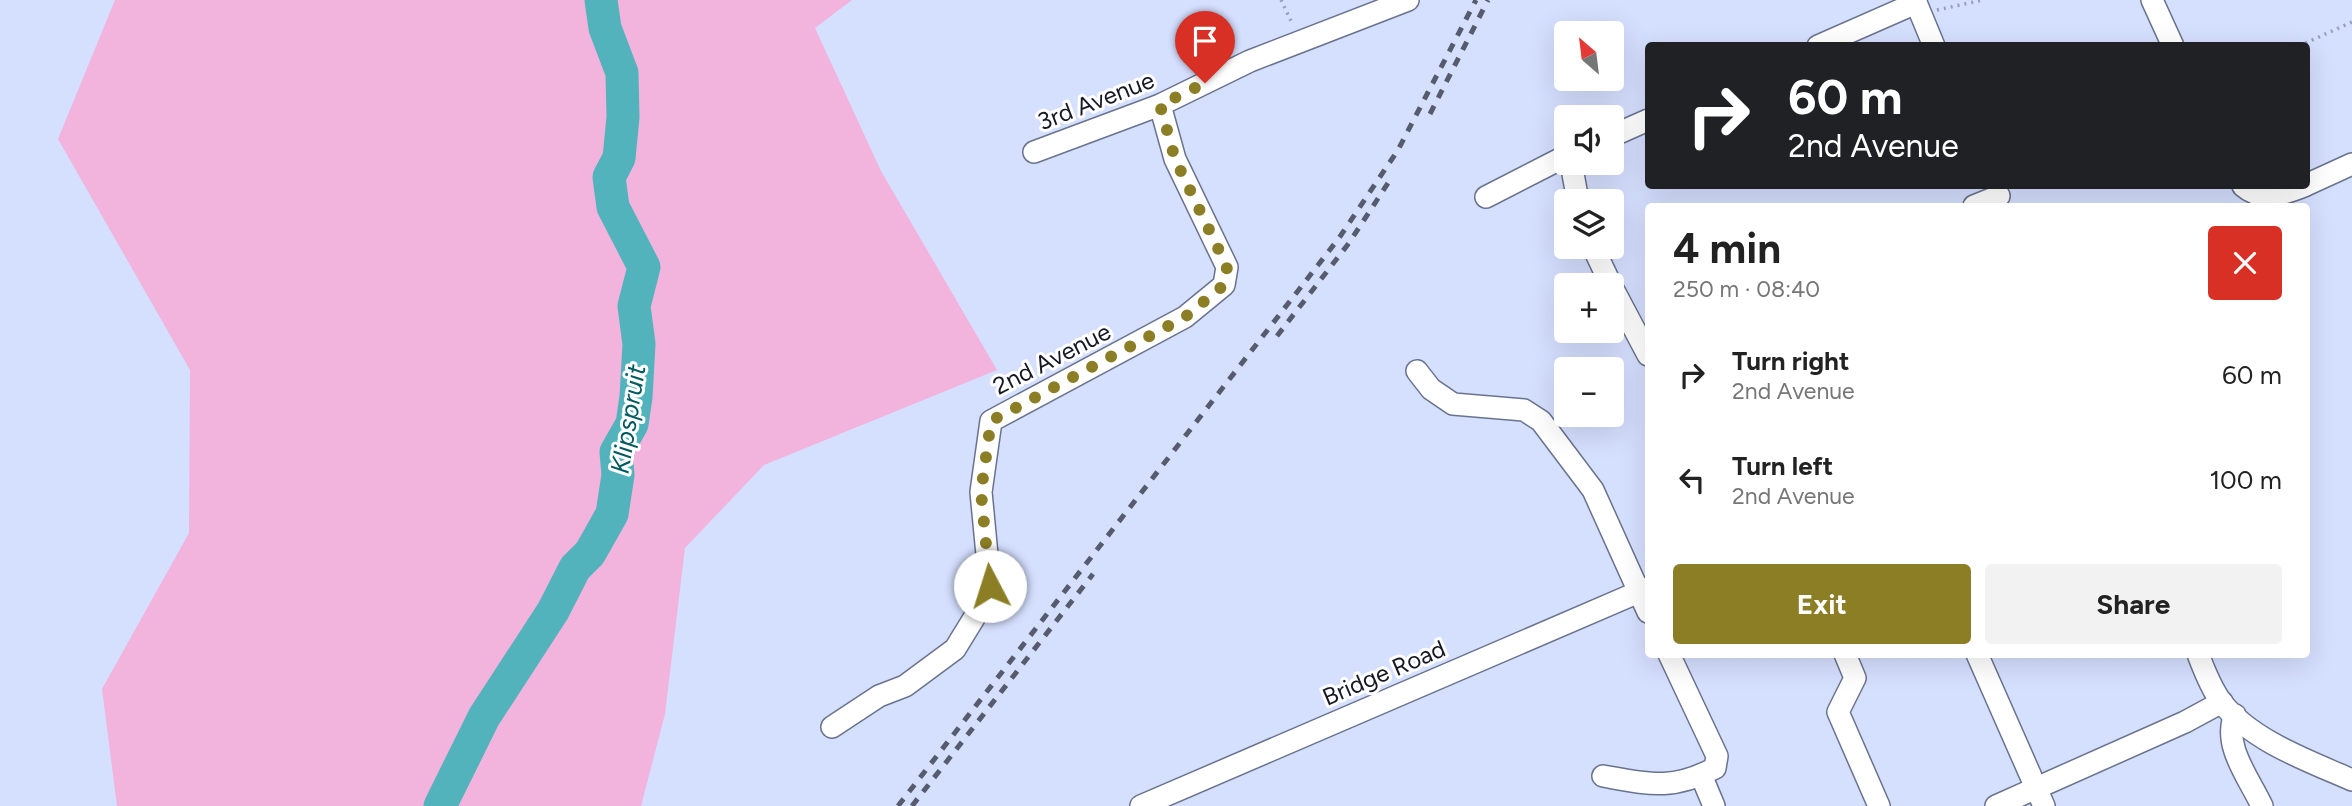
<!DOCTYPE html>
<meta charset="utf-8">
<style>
:root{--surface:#fff;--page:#f2f2f2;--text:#222;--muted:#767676;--accent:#8b7e24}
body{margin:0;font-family:Figtree,sans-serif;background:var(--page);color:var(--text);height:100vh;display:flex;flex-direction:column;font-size:26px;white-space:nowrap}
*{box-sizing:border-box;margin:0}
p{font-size:23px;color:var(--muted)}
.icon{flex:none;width:38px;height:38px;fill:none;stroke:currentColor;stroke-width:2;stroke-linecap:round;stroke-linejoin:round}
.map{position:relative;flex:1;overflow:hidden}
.drawer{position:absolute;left:1645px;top:203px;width:665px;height:455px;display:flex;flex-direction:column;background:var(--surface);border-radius:7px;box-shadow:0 7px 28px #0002}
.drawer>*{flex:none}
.hud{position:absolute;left:1645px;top:42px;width:665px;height:147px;border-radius:7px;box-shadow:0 7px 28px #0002;background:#202124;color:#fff;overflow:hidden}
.needle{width:46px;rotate:332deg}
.buttons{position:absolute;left:1554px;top:21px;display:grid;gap:14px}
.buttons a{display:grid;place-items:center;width:70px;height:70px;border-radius:7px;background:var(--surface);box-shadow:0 7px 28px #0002;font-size:35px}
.pin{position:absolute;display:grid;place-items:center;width:60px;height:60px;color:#fff;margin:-72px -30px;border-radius:50% 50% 50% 0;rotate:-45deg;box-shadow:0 0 7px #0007}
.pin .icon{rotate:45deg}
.me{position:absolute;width:77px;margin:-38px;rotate:355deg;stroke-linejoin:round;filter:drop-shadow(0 0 5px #0008)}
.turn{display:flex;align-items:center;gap:24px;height:147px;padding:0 28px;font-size:32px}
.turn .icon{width:91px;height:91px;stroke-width:2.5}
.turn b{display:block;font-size:49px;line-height:60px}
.round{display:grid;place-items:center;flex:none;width:74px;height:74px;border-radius:7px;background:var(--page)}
.summary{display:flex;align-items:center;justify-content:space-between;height:119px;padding:0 28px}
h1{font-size:42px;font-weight:700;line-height:52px}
.button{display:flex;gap:14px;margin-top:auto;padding:14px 28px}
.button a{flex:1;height:80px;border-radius:7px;background:var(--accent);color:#fff;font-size:28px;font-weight:700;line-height:80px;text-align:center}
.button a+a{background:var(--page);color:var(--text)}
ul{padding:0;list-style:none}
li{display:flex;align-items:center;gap:21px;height:105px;padding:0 28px}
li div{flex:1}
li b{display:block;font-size:26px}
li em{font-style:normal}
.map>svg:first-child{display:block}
</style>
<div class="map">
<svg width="2352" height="806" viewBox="0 0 2352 806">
<rect width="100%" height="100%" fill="#d5dffe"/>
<path fill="#f2b4dc" d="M 115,0 L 852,0 L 815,28 L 881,171 L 997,370 L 764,465 L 685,548 L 665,714 L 641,806 L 117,806 L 102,689 L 189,533 L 190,370 L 58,139 Z"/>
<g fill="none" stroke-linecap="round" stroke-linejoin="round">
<path stroke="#53b3bc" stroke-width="33" d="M 440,806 L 484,717 L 553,611 L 575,568 L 590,553 L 612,514 L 618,475 L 616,452 L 632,424 L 636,397 L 639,344 L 634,306 L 644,267 L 613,207 L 609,177 L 619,158 L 623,117 L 622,73 L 605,28 L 601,0"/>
<g stroke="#6a738e" stroke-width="24">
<g id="minor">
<path d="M 1915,0 L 1934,46"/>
<path d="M 2152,0 L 2173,46"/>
<path d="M 1818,46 L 1916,3"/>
<path d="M 1612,136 L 1648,120"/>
<path d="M 1034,152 L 1160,105 L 1250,61 L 1408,0"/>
<path d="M 1571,163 L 1578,201"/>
<path d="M 2306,185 L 2352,164"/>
<path d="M 2243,186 C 2261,202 2284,194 2304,186"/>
<path d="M 1486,197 L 1566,156"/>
<path d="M 1974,206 L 1999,196"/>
<path d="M 1593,247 L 1611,285"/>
<path d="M 1612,287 L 1648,355"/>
<path d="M 1417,371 L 1431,389 L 1453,404 L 1524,410 L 1541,421 L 1593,490 L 1648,612"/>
<path d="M 1845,654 L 1855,678 L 1838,712 L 1879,806"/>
<path d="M 1977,654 L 2044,806"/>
<path d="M 2198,654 C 2204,670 2212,690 2222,703 C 2252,741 2309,761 2352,780"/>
<path d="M 2235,715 C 2222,745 2249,778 2262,806"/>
<path d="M 832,727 L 879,696 L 905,686 L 955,649 L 982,605 L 990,586 L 981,492 L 991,421 L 1185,317 L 1224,285 L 1227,267 L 1175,159 L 1160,105"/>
<path d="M 1701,775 L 1714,806"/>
<path d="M 1603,776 C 1648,784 1672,791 1715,768 L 1717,756 L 1669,654"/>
<path d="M 1141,806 L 1648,588"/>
<path d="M 1996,806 L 2185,722 L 2222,702"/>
</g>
</g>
<g stroke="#979eb7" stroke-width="3.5" stroke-dasharray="2 5" stroke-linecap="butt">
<path d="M 1281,0 L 1292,23"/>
<path d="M 1937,10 L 1983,0"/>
<path d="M 2299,46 L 2352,22"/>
</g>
<use href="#minor" stroke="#fff" stroke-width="21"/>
<g stroke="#565b6d" stroke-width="5" stroke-dasharray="9 9" stroke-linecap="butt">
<path d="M 1430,114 L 1488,0"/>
<path d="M 1277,336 L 1349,243 L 1390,180"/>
<path d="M 898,806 L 1339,238 L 1398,150 L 1476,0"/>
<path d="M 912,806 L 1093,574"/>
</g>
</g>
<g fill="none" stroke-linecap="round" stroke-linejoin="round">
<path stroke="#8b7e24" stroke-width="12" stroke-dasharray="0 21.6" d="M 990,586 L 981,492 L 991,421 L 1185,317 L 1224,285 L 1227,267 L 1175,159 L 1160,105 L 1205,83"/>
</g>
<g text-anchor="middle" stroke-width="6" stroke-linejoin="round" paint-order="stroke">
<g font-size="24" fill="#161924" stroke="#fff">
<text transform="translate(1096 101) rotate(-21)" y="8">3rd Avenue</text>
<text transform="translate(1052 359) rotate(-27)" y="8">2nd Avenue</text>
<text transform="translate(1384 673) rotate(-23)" y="8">Bridge Road</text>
</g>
<g font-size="26" font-style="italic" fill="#015a61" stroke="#fff">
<text transform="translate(628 419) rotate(-81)" y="9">Klipspruit</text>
</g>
</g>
</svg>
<div class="buttons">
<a><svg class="needle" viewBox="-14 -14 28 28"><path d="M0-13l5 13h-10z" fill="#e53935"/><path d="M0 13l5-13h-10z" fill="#767676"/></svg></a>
<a><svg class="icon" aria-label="sound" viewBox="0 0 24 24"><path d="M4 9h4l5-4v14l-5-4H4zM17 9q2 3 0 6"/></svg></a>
<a><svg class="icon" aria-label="layers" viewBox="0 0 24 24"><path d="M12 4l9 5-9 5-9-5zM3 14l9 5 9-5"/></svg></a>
<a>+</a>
<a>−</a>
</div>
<div class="pin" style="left:1205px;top:83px;background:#d93025"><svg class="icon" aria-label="arrive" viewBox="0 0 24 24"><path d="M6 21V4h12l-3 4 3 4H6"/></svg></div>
<svg class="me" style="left:990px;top:586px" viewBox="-20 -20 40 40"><circle r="19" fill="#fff"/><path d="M0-13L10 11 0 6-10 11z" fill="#8b7e24"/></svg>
<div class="hud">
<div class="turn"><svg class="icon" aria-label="right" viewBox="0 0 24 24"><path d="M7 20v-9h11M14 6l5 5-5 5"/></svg><div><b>60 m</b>2nd Avenue</div></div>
</div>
<section class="drawer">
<div class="summary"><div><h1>4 min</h1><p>250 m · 08:40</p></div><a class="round" style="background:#d93025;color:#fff"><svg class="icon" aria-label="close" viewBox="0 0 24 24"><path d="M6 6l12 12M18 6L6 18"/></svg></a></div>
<ul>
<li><svg class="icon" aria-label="right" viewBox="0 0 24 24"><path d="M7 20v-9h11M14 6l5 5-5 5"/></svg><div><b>Turn right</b><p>2nd Avenue</p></div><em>60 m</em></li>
<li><svg class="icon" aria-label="left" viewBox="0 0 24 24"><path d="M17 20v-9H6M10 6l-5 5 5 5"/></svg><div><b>Turn left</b><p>2nd Avenue</p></div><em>100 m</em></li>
</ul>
<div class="button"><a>Exit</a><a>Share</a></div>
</section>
</div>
